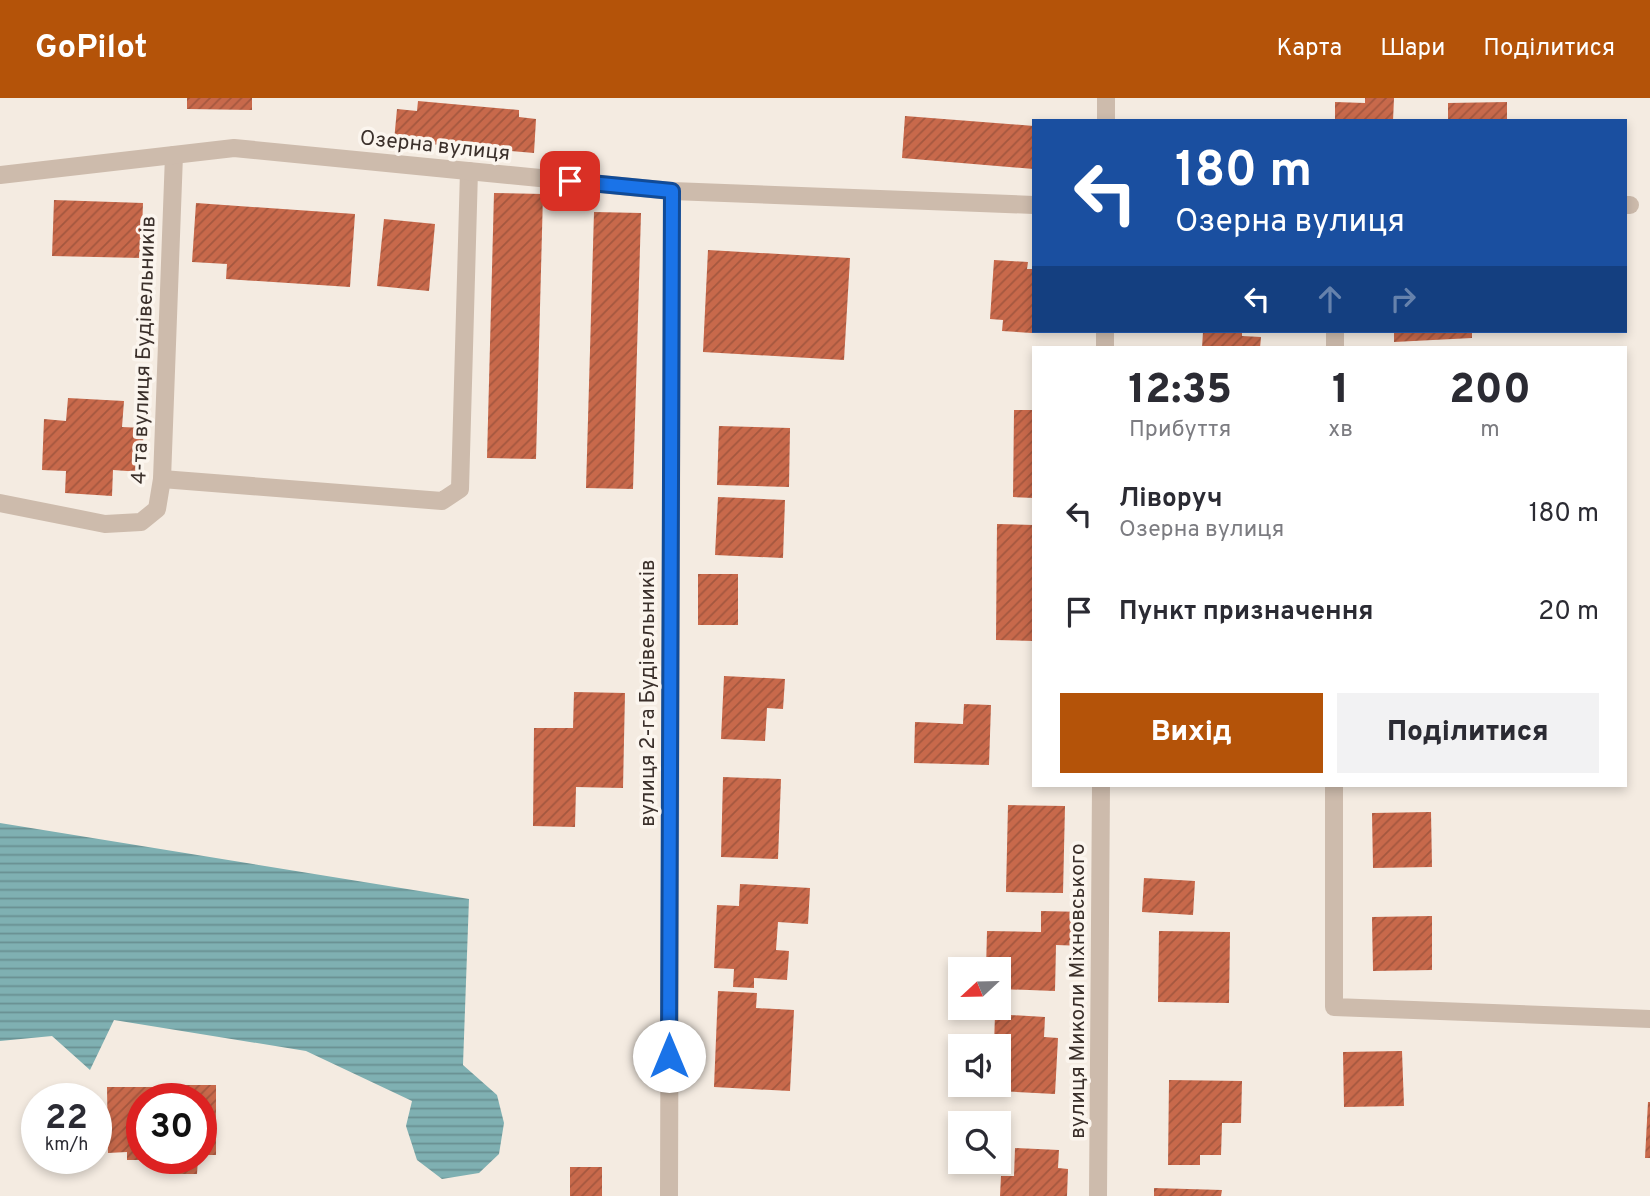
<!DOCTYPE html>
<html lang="uk">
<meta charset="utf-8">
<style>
:root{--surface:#fff;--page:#f2f2f3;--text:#2b2b33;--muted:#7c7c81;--accent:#b45309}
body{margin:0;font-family:Overpass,sans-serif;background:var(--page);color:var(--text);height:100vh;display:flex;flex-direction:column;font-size:26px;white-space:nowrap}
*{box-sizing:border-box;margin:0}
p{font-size:23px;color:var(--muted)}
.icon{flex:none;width:38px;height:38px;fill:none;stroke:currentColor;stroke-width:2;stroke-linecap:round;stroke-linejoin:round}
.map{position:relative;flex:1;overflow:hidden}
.panel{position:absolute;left:1032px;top:248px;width:595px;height:441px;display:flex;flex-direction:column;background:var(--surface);border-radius:0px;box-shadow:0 4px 10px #0003}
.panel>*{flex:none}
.top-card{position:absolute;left:1032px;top:21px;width:595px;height:214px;border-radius:0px;box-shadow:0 4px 10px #0003;background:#1a4fa0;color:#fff;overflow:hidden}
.needle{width:46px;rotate:248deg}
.fabs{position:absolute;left:948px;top:859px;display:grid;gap:14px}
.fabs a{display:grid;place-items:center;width:63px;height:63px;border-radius:0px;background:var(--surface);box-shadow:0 4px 10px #0003;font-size:35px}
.speed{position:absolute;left:21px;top:985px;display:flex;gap:14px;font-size:35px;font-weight:700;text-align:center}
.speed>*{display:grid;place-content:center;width:91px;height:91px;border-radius:50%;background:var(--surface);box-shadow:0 4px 10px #0003;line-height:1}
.speed small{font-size:18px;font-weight:400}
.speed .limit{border:10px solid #d22;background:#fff;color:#111}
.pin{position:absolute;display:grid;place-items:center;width:60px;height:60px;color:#fff;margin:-30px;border-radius:14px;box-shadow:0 4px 10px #0006}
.me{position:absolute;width:77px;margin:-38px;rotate:0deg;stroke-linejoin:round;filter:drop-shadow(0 0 5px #0008)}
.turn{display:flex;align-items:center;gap:24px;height:147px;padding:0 28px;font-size:32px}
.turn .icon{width:91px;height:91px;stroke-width:2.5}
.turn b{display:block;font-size:49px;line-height:60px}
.lanes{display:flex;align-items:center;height:66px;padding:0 28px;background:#0003;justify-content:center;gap:35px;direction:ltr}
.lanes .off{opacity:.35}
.eta{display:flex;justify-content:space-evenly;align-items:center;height:119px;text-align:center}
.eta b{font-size:42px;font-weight:800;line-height:49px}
.button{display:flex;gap:14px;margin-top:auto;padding:14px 28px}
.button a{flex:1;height:80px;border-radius:0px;background:var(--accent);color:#fff;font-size:28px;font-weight:800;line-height:80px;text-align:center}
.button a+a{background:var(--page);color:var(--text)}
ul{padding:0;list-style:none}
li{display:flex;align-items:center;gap:21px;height:98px;padding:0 28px}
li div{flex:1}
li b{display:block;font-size:26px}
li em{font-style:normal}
header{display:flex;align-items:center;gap:42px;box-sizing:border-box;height:98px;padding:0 35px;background:var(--accent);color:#fff}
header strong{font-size:33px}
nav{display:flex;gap:38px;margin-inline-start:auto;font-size:24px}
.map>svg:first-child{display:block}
</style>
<header>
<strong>GoPilot</strong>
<nav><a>Карта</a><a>Шари</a><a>Поділитися</a></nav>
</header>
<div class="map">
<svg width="1650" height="1098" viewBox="0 0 1650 1098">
<defs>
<pattern id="water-rules" width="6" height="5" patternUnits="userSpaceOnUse" patternTransform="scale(1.75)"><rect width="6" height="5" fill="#7fb0b2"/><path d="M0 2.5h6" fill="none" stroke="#699091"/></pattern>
<pattern id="building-hatch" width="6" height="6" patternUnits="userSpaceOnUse" patternTransform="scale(1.75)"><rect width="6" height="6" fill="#c8694b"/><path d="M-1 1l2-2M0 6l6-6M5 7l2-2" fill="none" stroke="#a4573f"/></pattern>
</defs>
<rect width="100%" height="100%" fill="#f4ebe1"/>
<path fill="url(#water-rules)" d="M 0,725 L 469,801 L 463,967 L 497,997 L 504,1025 L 499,1056 L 479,1075 L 442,1081 L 417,1062 L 406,1028 L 412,1003 L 306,953 L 114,922 L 90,972 L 52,938 L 0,943 Z"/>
<g fill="url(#building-hatch)">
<path d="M 187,0 L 252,0 L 252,12 L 187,11 Z"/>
<path d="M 1365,0 L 1394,0 L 1393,23 L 1335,23 L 1335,4 L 1365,5 Z"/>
<path d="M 418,3 L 519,12 L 519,19 L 536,21 L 534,55 L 394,43 L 397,11 L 417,13 Z"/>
<path d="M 1507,4 L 1507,23 L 1448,23 L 1448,5 Z"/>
<path d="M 905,18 L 1034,28 L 1034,71 L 902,60 Z"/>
<path d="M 494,95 L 543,96 L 536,361 L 487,360 Z"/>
<path d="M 54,102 L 143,105 L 141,160 L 52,158 Z"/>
<path d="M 196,105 L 355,116 L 350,189 L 226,181 L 227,166 L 192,164 Z"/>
<path d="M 594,114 L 641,115 L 633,391 L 586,390 Z"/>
<path d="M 384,121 L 435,126 L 429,193 L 377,188 Z"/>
<path d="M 708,152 L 850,160 L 844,262 L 703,254 Z"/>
<path d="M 994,162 L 1028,164 L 1027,171 L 1034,171 L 1034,229 L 1032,235 L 1002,233 L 1003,222 L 990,221 Z"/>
<path d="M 1218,233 L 1242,233 L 1242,238 L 1261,239 L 1260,250 L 1202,250 L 1203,234 L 1217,235 Z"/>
<path d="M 1394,233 L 1472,233 L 1472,240 L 1394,244 Z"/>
<path d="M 68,300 L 124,303 L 122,329 L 144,330 L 141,374 L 113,372 L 112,398 L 65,395 L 66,373 L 42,372 L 44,321 L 66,323 Z"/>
<path d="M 1014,312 L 1034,312 L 1034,400 L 1013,399 Z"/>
<path d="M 719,328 L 790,330 L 789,389 L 717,387 Z"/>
<path d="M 718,399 L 785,402 L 783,460 L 715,457 Z"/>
<path d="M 997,426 L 1034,427 L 1034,543 L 996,542 Z"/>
<rect x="698" y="476" width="40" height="51"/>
<path d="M 724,578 L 785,581 L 783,611 L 767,610 L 765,643 L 721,641 Z"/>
<path d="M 574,594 L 625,595 L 623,690 L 576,689 L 575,729 L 533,728 L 534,630 L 573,630 Z"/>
<path d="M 964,606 L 991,607 L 989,667 L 914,665 L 915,624 L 963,626 Z"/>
<path d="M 723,679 L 781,681 L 778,761 L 721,759 Z"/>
<path d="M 1008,707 L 1065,708 L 1063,795 L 1006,794 Z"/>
<path d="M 1431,714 L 1432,769 L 1373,770 L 1372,715 Z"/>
<path d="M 1144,780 L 1195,783 L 1193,817 L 1142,814 Z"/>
<path d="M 740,786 L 810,790 L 808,826 L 778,824 L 776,852 L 789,853 L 787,882 L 754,880 L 754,890 L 733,889 L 734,871 L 714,870 L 717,807 L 739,808 Z"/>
<path d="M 1041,813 L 1085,814 L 1084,848 L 1056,847 L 1055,893 L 999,891 L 999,872 L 986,872 L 987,833 L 1041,834 Z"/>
<path d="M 1432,818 L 1432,872 L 1373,873 L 1372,819 Z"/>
<path d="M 1159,833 L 1230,834 L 1229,905 L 1158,904 Z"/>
<path d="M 718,893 L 757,895 L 756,910 L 794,912 L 790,993 L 714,989 Z"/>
<path d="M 995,916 L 1045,919 L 1044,939 L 1058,940 L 1055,996 L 980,992 L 981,987 L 999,987 L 999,948 L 994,948 Z"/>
<path d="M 1402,953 L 1404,1008 L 1344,1009 L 1343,954 Z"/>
<path d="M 1169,982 L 1242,983 L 1241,1025 L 1222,1025 L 1221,1057 L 1200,1057 L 1200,1067 L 1168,1067 Z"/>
<path d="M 170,987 L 216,987 L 216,1057 L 201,1057 L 201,1001 L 170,1001 Z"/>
<path d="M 107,989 L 159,989 L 159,1001 L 142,1001 L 142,1062 L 127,1062 L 127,1054 L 108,1055 Z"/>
<path d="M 1648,1004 L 1650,1004 L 1650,1060 L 1645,1060 Z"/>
<path d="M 1015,1050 L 1059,1052 L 1058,1070 L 1068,1071 L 1067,1098 L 1000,1098 L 1001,1078 L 1014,1078 Z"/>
<path d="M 169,1060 L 198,1060 L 197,1076 L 169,1076 Z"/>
<rect x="570" y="1069" width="32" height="29"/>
<path d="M 1154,1090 L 1222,1092 L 1221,1098 L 1154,1098 Z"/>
</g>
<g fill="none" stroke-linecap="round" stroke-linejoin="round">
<g stroke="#cdbbac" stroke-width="18">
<path d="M 162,381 L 442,403 L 460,391 L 469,73"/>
<path d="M 0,405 L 105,426 L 141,424 L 157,411 L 162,381 L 174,57"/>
</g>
<g stroke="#cdbbac" stroke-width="18">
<path d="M 1106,0 L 1106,23"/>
<path d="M 0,77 L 234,50 L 672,93 L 1034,107"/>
<path d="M 1626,107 L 1630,107"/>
<path d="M 1105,250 L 1105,233"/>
<path d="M 1335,250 L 1335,233"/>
<path d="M 1334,688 L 1334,909 L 1650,921"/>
<path d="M 669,1098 L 672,93"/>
<path d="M 1098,1098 L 1101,688"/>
</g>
</g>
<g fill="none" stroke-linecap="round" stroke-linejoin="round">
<g stroke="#114b97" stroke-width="18">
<path id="route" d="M 570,83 L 672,93 L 669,958"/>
</g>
<use href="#route" stroke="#1a73e8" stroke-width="12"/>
</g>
<g text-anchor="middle" stroke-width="7" stroke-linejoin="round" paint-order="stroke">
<g font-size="21" fill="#3b302b" stroke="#fbf5ee">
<text transform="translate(435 47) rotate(6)" y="7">Озерна вулиця</text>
<text transform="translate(143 252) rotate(-88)" y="7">4-та вулиця Будівельників</text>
<text transform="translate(647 595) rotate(-90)" y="7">вулиця 2-га Будівельників</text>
<text transform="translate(1077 893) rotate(-90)" y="7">вулиця Миколи Міхновського</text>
</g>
</g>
</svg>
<div class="fabs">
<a><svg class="needle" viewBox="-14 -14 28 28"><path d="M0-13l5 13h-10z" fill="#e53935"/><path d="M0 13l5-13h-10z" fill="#7c7c81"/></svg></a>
<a><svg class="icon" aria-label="sound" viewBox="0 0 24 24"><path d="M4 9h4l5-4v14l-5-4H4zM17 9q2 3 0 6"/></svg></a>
<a><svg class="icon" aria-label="search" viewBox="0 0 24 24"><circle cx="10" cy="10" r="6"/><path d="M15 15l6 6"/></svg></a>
</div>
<div class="speed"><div>22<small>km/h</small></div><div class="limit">30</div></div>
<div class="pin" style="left:570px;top:83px;background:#d93025"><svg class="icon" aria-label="arrive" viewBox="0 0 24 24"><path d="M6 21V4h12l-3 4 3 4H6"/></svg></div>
<svg class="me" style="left:669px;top:958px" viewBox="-20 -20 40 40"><circle r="19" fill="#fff"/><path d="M0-13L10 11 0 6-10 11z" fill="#1a73e8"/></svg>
<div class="top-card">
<div class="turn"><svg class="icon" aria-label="left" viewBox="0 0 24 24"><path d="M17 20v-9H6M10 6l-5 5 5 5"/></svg><div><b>180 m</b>Озерна вулиця</div></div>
<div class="lanes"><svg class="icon" aria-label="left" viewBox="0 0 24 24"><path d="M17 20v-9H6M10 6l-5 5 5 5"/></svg><svg class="icon off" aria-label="ahead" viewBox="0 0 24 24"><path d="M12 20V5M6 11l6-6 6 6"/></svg><svg class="icon off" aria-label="right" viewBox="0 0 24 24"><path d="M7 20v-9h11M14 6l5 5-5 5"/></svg></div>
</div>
<section class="panel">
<div class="eta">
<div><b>12:35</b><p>Прибуття</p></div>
<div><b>1</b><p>хв</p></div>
<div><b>200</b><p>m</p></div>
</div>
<ul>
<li><svg class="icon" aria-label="left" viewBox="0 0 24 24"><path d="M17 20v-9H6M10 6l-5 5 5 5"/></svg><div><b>Ліворуч</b><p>Озерна вулиця</p></div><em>180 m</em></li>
<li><svg class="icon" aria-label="arrive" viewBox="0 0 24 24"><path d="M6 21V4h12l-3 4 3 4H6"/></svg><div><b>Пункт призначення</b></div><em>20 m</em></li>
</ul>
<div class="button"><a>Вихід</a><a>Поділитися</a></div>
</section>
</div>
